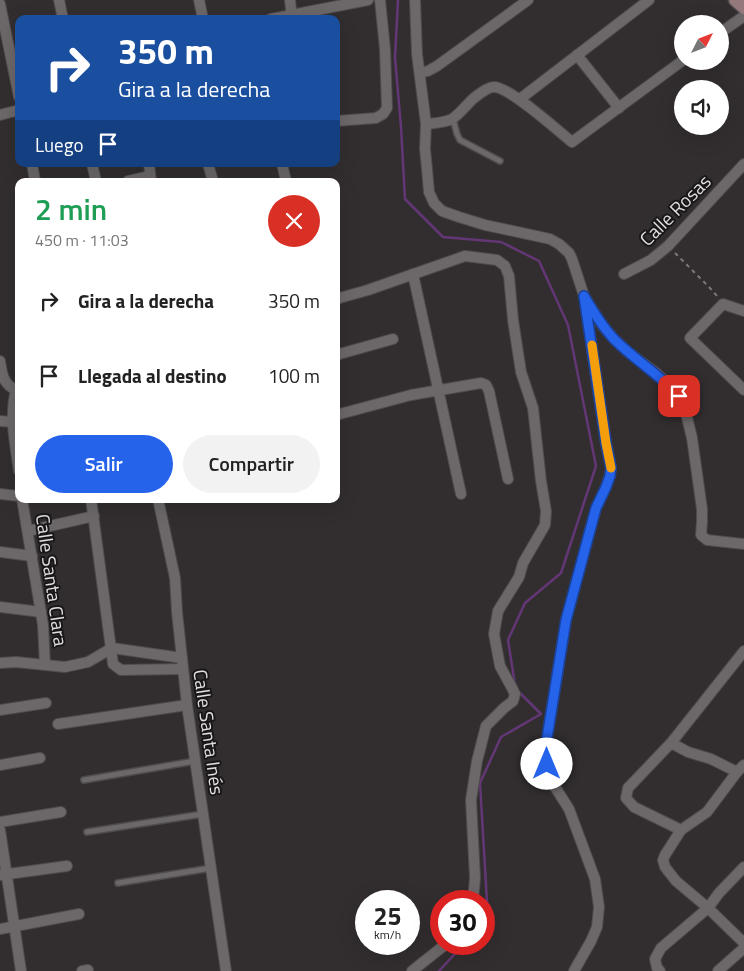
<!DOCTYPE html>
<html lang="es">
<meta charset="utf-8">
<style>
:root{--surface:#fff;--page:#f2f2f2;--text:#222;--muted:#767676;--accent:#2563eb}
body{margin:0;font-family:"Titillium Web",sans-serif;background:var(--page);color:var(--text);height:100vh;display:flex;flex-direction:column;font-size:19px;white-space:nowrap}
*{box-sizing:border-box;margin:0}
p{font-size:16px;color:var(--muted)}
.icon{flex:none;width:28px;height:28px;fill:none;stroke:currentColor;stroke-width:2;stroke-linecap:round;stroke-linejoin:round}
.map{position:relative;flex:1;overflow:hidden}
.drawer{position:absolute;left:15px;top:178px;width:325px;height:325px;display:flex;flex-direction:column;background:var(--surface);border-radius:10px;box-shadow:0 5px 20px #0002}
.drawer>*{flex:none}
.top-card{position:absolute;left:15px;top:15px;width:325px;height:152px;border-radius:10px;box-shadow:0 5px 20px #0002;background:#1a4fa0;color:#fff;overflow:hidden}
.needle{width:32px;rotate:48deg}
.buttons{position:absolute;left:674px;top:15px;display:grid;gap:10px}
.buttons a{display:grid;place-items:center;width:55px;height:55px;border-radius:50%;background:var(--surface);box-shadow:0 5px 20px #0002;font-size:25px}
.speed{position:absolute;left:355px;top:890px;display:flex;gap:10px;font-size:25px;font-weight:700;text-align:center}
.speed>*{display:grid;place-content:center;width:65px;height:65px;border-radius:50%;background:var(--surface);box-shadow:0 5px 20px #0002;line-height:1}
.speed small{font-size:12px;font-weight:400}
.speed .limit{border:8px solid #d22;background:#fff;color:#111}
.pin{position:absolute;display:grid;place-items:center;width:42px;height:42px;color:#fff;margin:-21px;border-radius:10px;box-shadow:0 2px 8px #0006}
.me{position:absolute;width:55px;margin:-28px;rotate:0deg;stroke-linejoin:round;filter:drop-shadow(0 0 4px #0008)}
.turn{display:flex;align-items:center;gap:18px;height:105px;padding:0 20px;font-size:22px}
.turn .icon{width:65px;height:65px;stroke-width:2.5}
.turn b{display:block;font-size:35px;line-height:42px}
.then{display:flex;align-items:center;height:48px;padding:0 20px;background:#0003;gap:10px;font-size:19px}
.round{display:grid;place-items:center;flex:none;width:52px;height:52px;border-radius:26px;background:var(--page)}
.headline{display:flex;align-items:center;justify-content:space-between;height:85px;padding:0 20px}
h1{font-size:30px;font-weight:600;line-height:38px;color:#1e9e55}
.primary-button{display:flex;gap:10px;margin-top:auto;padding:10px 20px}
.primary-button a{flex:1;height:58px;border-radius:30px;background:var(--accent);color:#fff;font-size:20px;font-weight:600;line-height:58px;text-align:center}
.primary-button a+a{background:var(--page);color:var(--text)}
ul{padding:0;list-style:none}
li{display:flex;align-items:center;gap:15px;height:75px;padding:0 20px}
li div{flex:1}
li b{display:block;font-size:19px}
li em{font-style:normal}
.map>svg:first-child{display:block}
</style>
<div class="map">
<svg width="744" height="971" viewBox="0 0 744 971">
<rect width="100%" height="100%" fill="#322e30"/>
<g fill="none" stroke-linecap="round" stroke-linejoin="round">
<g stroke="#633775" stroke-width="2.5">
<path d="M 398,0 L 395,58 L 401,127 L 405,199 L 443,237 L 501,242 L 539,261 L 568,325 L 596,466 L 561,573 L 525,603 L 508,640 L 515,685"/>
<path d="M 484,923 L 488,919 L 480,783 L 501,737 L 541,714 L 517,690"/>
<path d="M 439,971 L 464,944"/>
</g>
<g stroke="#4e4b4c" stroke-width="8">
<g id="lane">
<path d="M 453,119 L 457,134 L 460,140 L 500,161"/>
<path d="M 84,780 L 195,761"/>
<path d="M 87,832 L 203,814"/>
<path d="M 118,883 L 211,868"/>
</g>
</g>
<g stroke="#4e4b4c" stroke-width="12">
<g id="street">
<path d="M 59,0 L 63,19"/>
<path d="M 199,0 L 203,19"/>
<path d="M 290,0 L 292,19"/>
<path d="M 415,0 L 417,54 L 426,124 L 425,149 L 427,169 L 429,192 L 434,203 L 442,211 L 459,217 L 485,225 L 550,239 L 559,244 L 569,253 L 572,259 L 584,296 L 602,325 L 614,339 L 628,352 L 656,373 L 669,385 L 679,396 L 685,409 L 692,438 L 702,509 L 702,522 L 701,535 L 707,540 L 744,544"/>
<path d="M 0,4 L 19,97"/>
<path d="M 271,19 L 368,0"/>
<path d="M 720,33 L 744,16"/>
<path d="M 577,55 L 619,108"/>
<path d="M 420,73 L 428,71 L 437,66 L 528,0"/>
<path d="M 520,99 L 649,0"/>
<path d="M 0,115 L 19,110"/>
<path d="M 336,121 L 376,118 L 383,114 L 387,108 L 385,49 L 380,0"/>
<path d="M 426,124 C 434,123 444,123 452,119 C 460,114 467,104 474,98 C 479,94 488,87 494,87 C 510,87 558,131 572,142 L 682,61"/>
<path d="M 32,164 L 35,181"/>
<path d="M 92,164 L 96,181"/>
<path d="M 149,164 L 151,181"/>
<path d="M 208,164 L 213,181"/>
<path d="M 282,164 L 286,181"/>
<path d="M 128,181 L 150,176"/>
<path d="M 413,274 L 461,494"/>
<path d="M 624,274 L 651,260 L 668,246 L 744,164"/>
<path d="M 336,299 L 368,290 L 465,256 L 497,260 L 505,266 L 509,276 L 513,320 L 521,372 L 533,408 L 541,481 L 546,511 L 545,525 L 523,563 L 519,577 L 498,611 L 494,634 L 500,666 L 512,688 L 515,694 L 513,701 L 504,708 L 486,726 L 477,761 L 471,800 L 475,878 L 473,901"/>
<path d="M 744,311 L 723,304 L 690,338 L 744,390"/>
<path d="M 336,355 L 393,339"/>
<path d="M 0,361 C 2,374 3,384 16,390 C 9,416 15,444 19,471"/>
<path d="M 336,415 L 411,395 L 481,383 L 486,385 L 489,391 L 508,479"/>
<path d="M 0,421 L 13,422"/>
<path d="M 0,494 L 19,496"/>
<path d="M 22,499 L 43,625 L 45,665"/>
<path d="M 91,499 L 113,664 L 121,670 L 183,669"/>
<path d="M 158,499 L 175,578 L 177,612 L 187,705 L 226,971"/>
<path d="M 28,531 L 94,516"/>
<path d="M 0,552 L 32,556"/>
<path d="M 0,607 L 41,612"/>
<path d="M 0,663 L 16,662 L 65,667 L 88,662 L 112,648 L 182,658"/>
<path d="M 0,710 L 46,703"/>
<path d="M 58,724 L 187,705"/>
<path d="M 671,743 L 688,752 L 711,759 L 737,772"/>
<path d="M 0,765 L 40,758"/>
<path d="M 744,765 L 737,772 L 707,812 L 681,830 L 665,855 L 663,860 L 665,867 L 676,881 L 708,908 L 744,943"/>
<path d="M 0,822 L 61,812"/>
<path d="M 0,830 L 21,971"/>
<path d="M 681,830 L 634,807 L 626,798 L 628,788 L 671,743 L 744,651"/>
<path d="M 1,875 L 67,866"/>
<path d="M 0,929 L 79,914"/>
<path d="M 82,971 L 88,970"/>
<path d="M 412,971 L 446,944"/>
<path d="M 574,971 L 591,941 L 597,927 L 599,907 L 595,879 L 569,809 L 555,787 L 547,764 L 547,738 L 566,620 L 596,508 L 606,487 L 610,475 L 611,468 L 606,443 L 585,302"/>
<path d="M 660,971 L 657,968 L 655,959 L 661,948 L 708,908 L 719,893 L 744,867"/>
<path d="M 718,971 L 744,948"/>
</g>
</g>
<g stroke="#4e4b4c" stroke-width="15">
<path id="secondary" d="M 735,0 L 744,8"/>
</g>
<path stroke="#7d797b" stroke-width="2" stroke-dasharray="4 4" stroke-linecap="butt" d="M 675,253 L 709,287 L 717,296"/>
<use href="#lane" stroke="#6c6869" stroke-width="5"/>
<use href="#street" stroke="#6c6869" stroke-width="10"/>
<use href="#secondary" stroke="#94787c" stroke-width="12"/>
</g>
<g fill="none" stroke-linecap="round" stroke-linejoin="round">
<g stroke="#184099" stroke-width="12">
<path id="route" d="M 547,764 L 547,738 L 566,620 L 596,508 L 606,487 L 610,476 L 611,468 L 606,443 L 584,296 C 593,311 602,327 615,340 C 635,360 660,375 679,396"/>
</g>
<use href="#route" stroke="#2563eb" stroke-width="9"/>
<path stroke="#f59e0b" stroke-width="9" d="M 592,345 L 606,443 L 611,468"/>
</g>
<g text-anchor="middle" stroke-width="4" stroke-linejoin="round" paint-order="stroke">
<g font-size="19" fill="#e2dfe0" stroke="#191718">
<text transform="translate(675 210) rotate(-45)" y="7">Calle Rosas</text>
<text transform="translate(52 580) rotate(82)" y="7">Calle Santa Clara</text>
<text transform="translate(209 732) rotate(82)" y="7">Calle Santa Inés</text>
</g>
</g>
</svg>
<div class="buttons">
<a><svg class="needle" viewBox="-14 -14 28 28"><path d="M0-13l5 13h-10z" fill="#e53935"/><path d="M0 13l5-13h-10z" fill="#767676"/></svg></a>
<a><svg class="icon" aria-label="sound" viewBox="0 0 24 24"><path d="M4 9h4l5-4v14l-5-4H4zM17 9q2 3 0 6"/></svg></a>
</div>
<div class="speed"><div>25<small>km/h</small></div><div class="limit">30</div></div>
<div class="pin" style="left:679px;top:396px;background:#d93025"><svg class="icon" aria-label="arrive" viewBox="0 0 24 24"><path d="M6 21V4h12l-3 4 3 4H6"/></svg></div>
<svg class="me" style="left:547px;top:764px" viewBox="-20 -20 40 40"><circle r="19" fill="#fff"/><path d="M0-13L10 11 0 6-10 11z" fill="#2563eb"/></svg>
<div class="top-card">
<div class="turn"><svg class="icon" aria-label="right" viewBox="0 0 24 24"><path d="M7 20v-9h11M14 6l5 5-5 5"/></svg><div><b>350 m</b>Gira a la derecha</div></div>
<div class="then">Luego<svg class="icon" aria-label="arrive" viewBox="0 0 24 24"><path d="M6 21V4h12l-3 4 3 4H6"/></svg></div>
</div>
<section class="drawer">
<div class="headline"><div><h1>2 min</h1><p>450 m · 11:03</p></div><a class="round" style="background:#d93025;color:#fff"><svg class="icon" aria-label="close" viewBox="0 0 24 24"><path d="M6 6l12 12M18 6L6 18"/></svg></a></div>
<ul>
<li><svg class="icon" aria-label="right" viewBox="0 0 24 24"><path d="M7 20v-9h11M14 6l5 5-5 5"/></svg><div><b>Gira a la derecha</b></div><em>350 m</em></li>
<li><svg class="icon" aria-label="arrive" viewBox="0 0 24 24"><path d="M6 21V4h12l-3 4 3 4H6"/></svg><div><b>Llegada al destino</b></div><em>100 m</em></li>
</ul>
<div class="primary-button"><a>Salir</a><a>Compartir</a></div>
</section>
</div>
